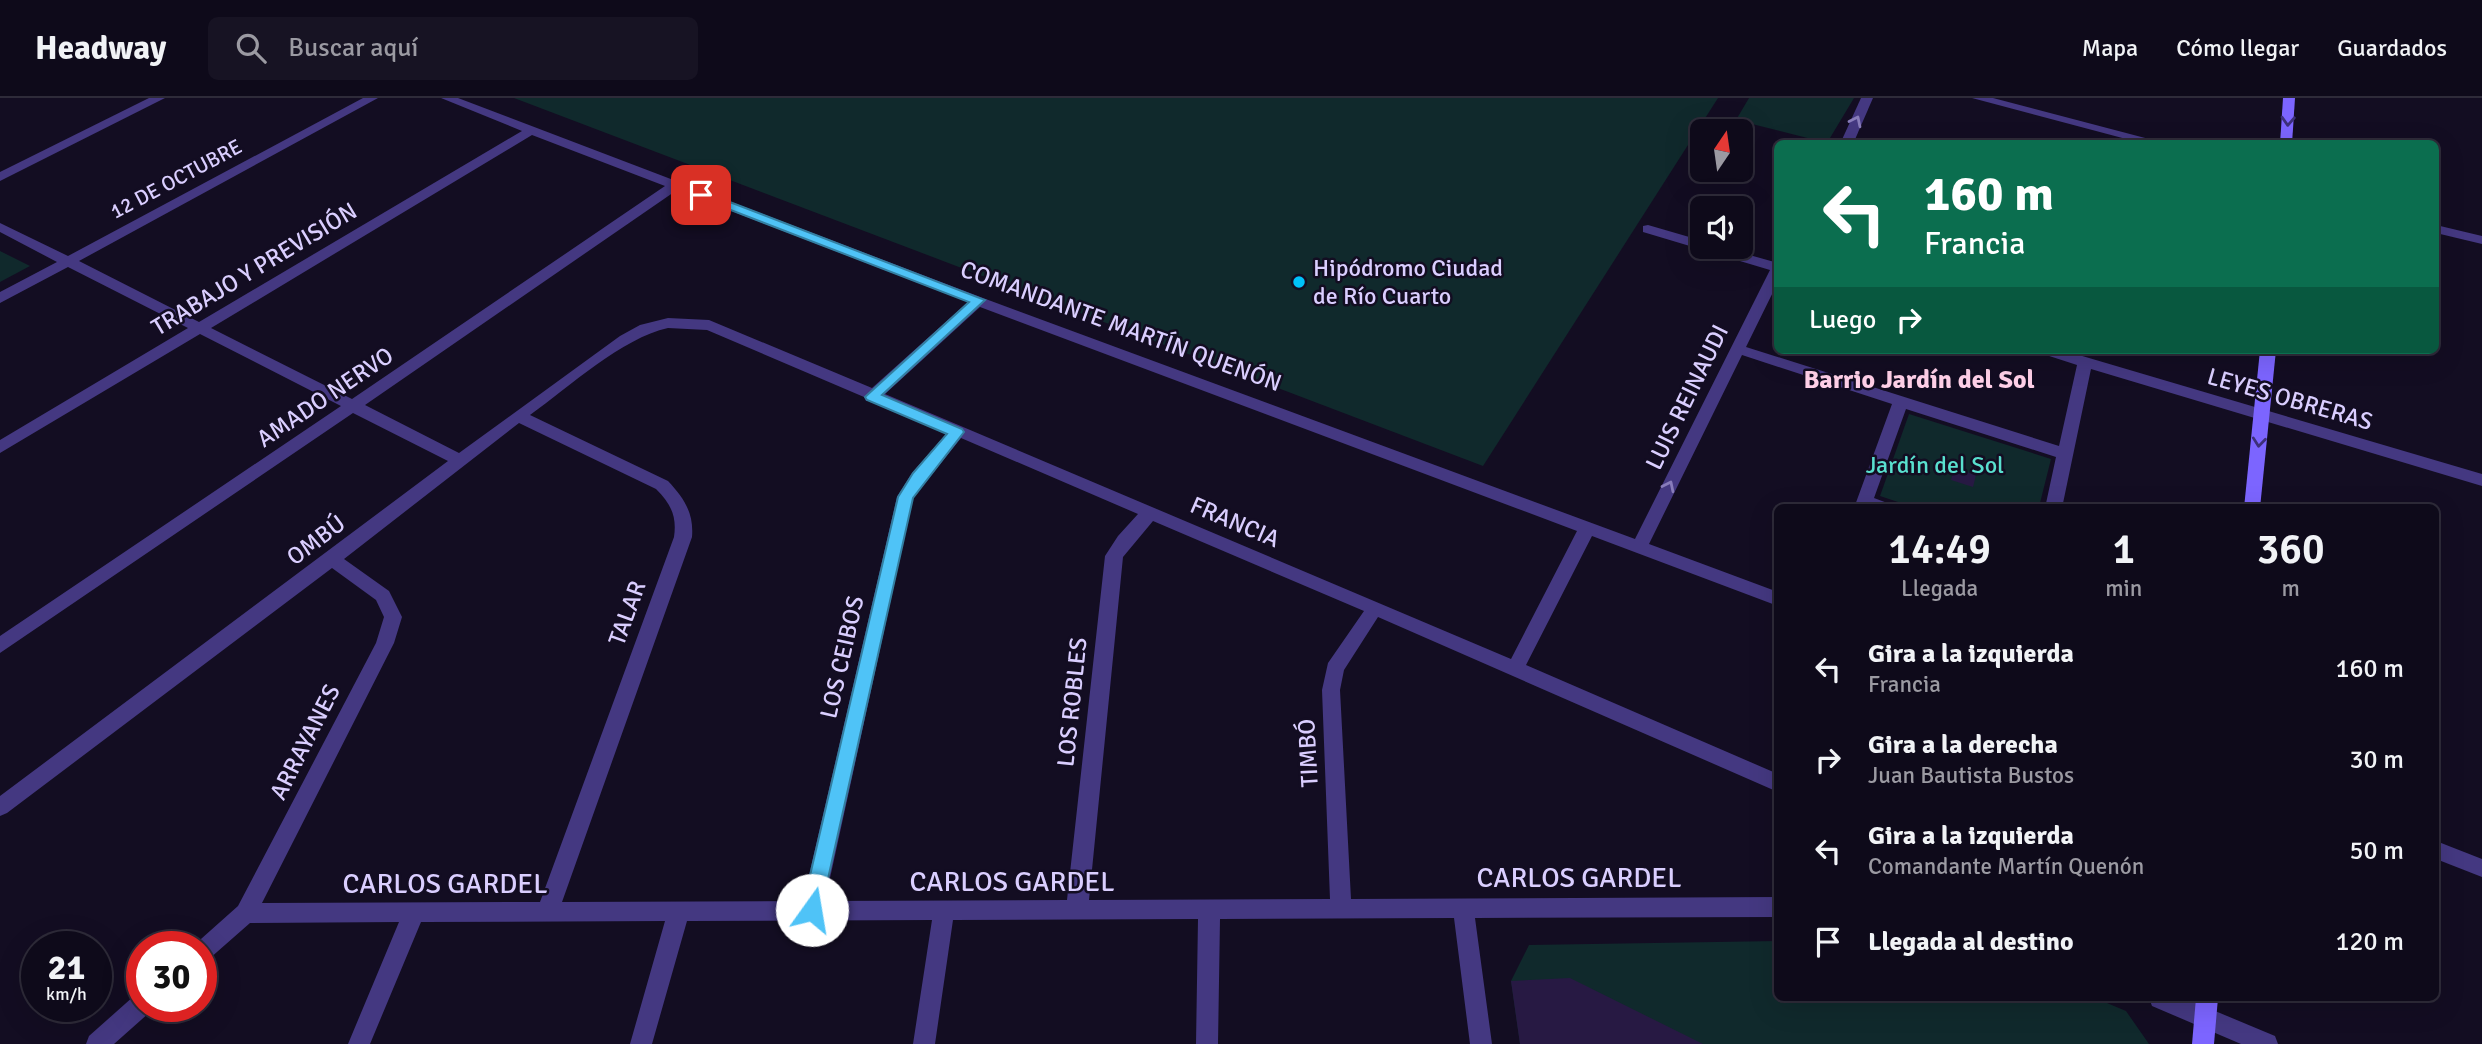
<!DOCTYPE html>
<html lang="es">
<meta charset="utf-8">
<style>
:root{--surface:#0e0a1a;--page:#171323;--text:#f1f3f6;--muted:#9b9aa2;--line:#2e2b39}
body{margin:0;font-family:Signika,sans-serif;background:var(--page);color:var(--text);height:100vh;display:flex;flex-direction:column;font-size:26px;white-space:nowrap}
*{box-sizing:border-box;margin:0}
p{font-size:23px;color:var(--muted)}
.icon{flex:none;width:38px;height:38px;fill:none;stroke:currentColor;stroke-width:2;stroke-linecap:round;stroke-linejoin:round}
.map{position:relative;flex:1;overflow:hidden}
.sheet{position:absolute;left:1774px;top:406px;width:665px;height:497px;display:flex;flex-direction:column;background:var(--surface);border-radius:10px;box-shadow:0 7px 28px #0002,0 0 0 2px var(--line)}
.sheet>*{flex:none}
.guide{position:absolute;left:1774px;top:42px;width:665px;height:214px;border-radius:10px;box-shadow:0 7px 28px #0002,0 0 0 2px var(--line);background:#0b6e4f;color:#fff;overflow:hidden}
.needle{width:46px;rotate:13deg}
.fabs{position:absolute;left:1690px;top:21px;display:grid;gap:14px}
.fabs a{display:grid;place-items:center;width:63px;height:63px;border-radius:10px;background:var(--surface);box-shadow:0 7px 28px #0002,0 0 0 2px var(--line);font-size:35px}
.speed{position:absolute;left:21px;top:833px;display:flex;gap:14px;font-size:35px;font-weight:700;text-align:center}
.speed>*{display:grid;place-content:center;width:91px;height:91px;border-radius:50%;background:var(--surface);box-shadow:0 7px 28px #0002,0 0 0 2px var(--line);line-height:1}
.speed small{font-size:18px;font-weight:400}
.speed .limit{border:10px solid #d22;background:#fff;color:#111}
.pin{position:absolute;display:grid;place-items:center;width:60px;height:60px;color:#fff;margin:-30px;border-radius:14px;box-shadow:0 4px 10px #0006}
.me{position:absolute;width:77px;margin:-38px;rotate:13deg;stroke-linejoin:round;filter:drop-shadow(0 0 5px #0008)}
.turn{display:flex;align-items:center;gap:24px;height:147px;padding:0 35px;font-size:32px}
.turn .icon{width:91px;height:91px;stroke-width:2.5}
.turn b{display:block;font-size:49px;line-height:60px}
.then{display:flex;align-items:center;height:66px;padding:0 35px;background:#0003;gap:14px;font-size:26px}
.eta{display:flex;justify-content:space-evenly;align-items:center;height:119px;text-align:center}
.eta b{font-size:42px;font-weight:600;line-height:49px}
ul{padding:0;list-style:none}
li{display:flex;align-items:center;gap:21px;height:91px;padding:0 35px}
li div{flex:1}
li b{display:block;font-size:26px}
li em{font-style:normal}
header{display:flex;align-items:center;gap:42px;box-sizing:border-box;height:98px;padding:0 35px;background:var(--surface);border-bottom:2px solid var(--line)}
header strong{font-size:33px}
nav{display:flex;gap:38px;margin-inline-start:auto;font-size:24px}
.search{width:490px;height:63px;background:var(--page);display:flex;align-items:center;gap:18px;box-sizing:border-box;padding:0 24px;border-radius:10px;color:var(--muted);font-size:26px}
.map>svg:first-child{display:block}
</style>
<header>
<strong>Headway</strong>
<div class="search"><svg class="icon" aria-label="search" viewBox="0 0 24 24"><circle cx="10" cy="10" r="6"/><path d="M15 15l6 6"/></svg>Buscar aquí</div>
<nav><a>Mapa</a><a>Cómo llegar</a><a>Guardados</a></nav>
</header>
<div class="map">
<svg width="2482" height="946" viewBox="0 0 2482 946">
<rect width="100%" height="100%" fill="#130d22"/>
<g fill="#10292c">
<path d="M 514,0 L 1718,0 L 1483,368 Z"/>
<path d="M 1749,0 L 1854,0 L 1827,45 L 1736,22 Z"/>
<path d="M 0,153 L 30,168 L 0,184 Z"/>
<path d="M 1909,316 L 2051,361 L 2039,409 L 1913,409 L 1880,398 Z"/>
<path d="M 1778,843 L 1778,900 L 2095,900 L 2126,913 L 2149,946 L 1520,946 L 1511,883 L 1529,847 Z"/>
</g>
<g fill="#271943">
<path d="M 1954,370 L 1976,377 L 1973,389 L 1951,382 Z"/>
<path d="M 1570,880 L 1703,946 L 1520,946 L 1511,883 Z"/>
</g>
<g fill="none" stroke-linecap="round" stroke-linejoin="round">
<g fill="#443881" fill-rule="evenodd">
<path d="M 149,0 L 165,0 L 0,83 L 0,74 Z"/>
<path d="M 363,0 L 378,0 L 79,163 L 199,224 L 522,33 L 441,0 L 458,0 L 983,200 L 1635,441 L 1770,172 L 1643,134 L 1643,128 L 1648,127 L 1703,143 L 1703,149 L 1721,149 L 1778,165 L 1778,184 L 1746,249 L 2059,348 L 2077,267 L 2040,255 L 2037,252 L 2062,252 L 2482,376 L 2482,388 L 2091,271 L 2062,410 L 2045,410 L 2056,359 L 1906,311 L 1874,400 L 1890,406 L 1892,410 L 1854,410 L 1892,306 L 1742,257 L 1649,446 L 1778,494 L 1778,508 L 1592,438 L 1526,567 L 1778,676 L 1778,694 L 1378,519 L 1344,572 L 1340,592 L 1351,801 L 1778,799 L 1778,819 L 1475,820 L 1492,946 L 1470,946 L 1454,820 L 1220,821 L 1218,946 L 1196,946 L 1198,821 L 953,822 L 935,946 L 913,946 L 932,822 L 687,823 L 652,946 L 630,946 L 665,823 L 421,824 L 370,946 L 348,946 L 399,824 L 250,825 L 209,861 L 201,864 L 201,849 L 192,849 L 238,808 L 376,545 L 384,519 L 376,502 L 332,470 L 7,715 L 0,718 L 0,698 L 448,363 L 353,315 L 0,555 L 0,538 L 341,308 L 200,236 L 0,355 L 0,342 L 188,230 L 68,169 L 0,205 L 0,194 L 57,164 L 0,134 L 0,125 L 68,158 ZM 532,37 L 665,88 L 352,301 L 211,230 ZM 677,92 L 968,204 L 872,290 L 709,222 L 668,220 L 640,227 L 620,238 L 459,355 L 365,307 ZM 980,209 L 1577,433 L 1511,561 L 885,296 ZM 668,230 L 707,232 L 864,299 L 866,303 L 875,303 L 947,335 L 912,375 L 897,399 L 803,803 L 562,804 L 692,439 C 694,415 684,400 668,383 L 530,317 C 569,289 622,240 668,230 ZM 519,325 L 656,391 C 671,406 677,418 674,439 L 540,804 L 262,805 L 394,545 L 402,519 L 389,493 L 344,461 ZM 961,340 L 1138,416 L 1118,438 L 1105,458 L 1067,802 L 825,803 L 913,400 ZM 1153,423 L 1364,513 L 1328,565 L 1322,592 L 1330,801 L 1089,802 L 1123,459 Z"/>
<path d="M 1861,0 L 1873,0 L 1853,46 L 1840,46 Z"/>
<path d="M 1972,0 L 1993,0 L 2168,46 L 2145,46 Z"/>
<path d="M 2436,127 L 2482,138 L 2482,146 L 2436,135 Z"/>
<path d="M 2436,743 L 2482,761 L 2482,779 L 2436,761 Z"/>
<path d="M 142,895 L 142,908 L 152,908 L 150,914 L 114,946 L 86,946 L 89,938 L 134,898 Z"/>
<path d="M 2149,900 L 2184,900 L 2275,938 L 2278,946 L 2241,946 L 2152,908 Z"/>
</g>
<g fill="#7c65ff" fill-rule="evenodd">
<path d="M 2283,0 L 2295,0 L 2292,46 L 2280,46 Z"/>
<path d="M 2260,252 L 2276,252 L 2260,410 L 2244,410 Z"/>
<path d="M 2196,900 L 2218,900 L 2214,946 L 2192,946 Z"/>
</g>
</g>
<defs><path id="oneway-chevron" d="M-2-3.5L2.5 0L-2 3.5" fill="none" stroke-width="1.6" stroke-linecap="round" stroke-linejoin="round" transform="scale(1.75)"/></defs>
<g stroke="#887cba">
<use href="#oneway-chevron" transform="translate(1856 23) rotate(-64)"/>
<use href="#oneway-chevron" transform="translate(1669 388) rotate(-64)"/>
</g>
<g stroke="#3d307a">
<use href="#oneway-chevron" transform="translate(2288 23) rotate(93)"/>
<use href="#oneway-chevron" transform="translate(2259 344) rotate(96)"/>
</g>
<path fill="#4fc3f7" stroke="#337fa1" stroke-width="2" d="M 701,93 L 985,202 L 882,297 L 962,331 L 964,334 L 913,400 L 821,812 L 818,819 L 812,821 L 805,819 L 802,812 L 898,399 L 913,375 L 947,336 L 867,302 L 865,299 L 969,204 L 697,99 L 695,97 Z"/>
<circle fill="#00c1f9" stroke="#130d22" stroke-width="2.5" cx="1299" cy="184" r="7"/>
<g text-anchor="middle" stroke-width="5" stroke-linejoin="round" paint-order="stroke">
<g font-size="21" fill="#daceff" stroke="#130d22">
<text transform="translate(176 81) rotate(-28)" y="7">12 DE OCTUBRE</text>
</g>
<g font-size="24" fill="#daceff" stroke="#130d22" text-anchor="start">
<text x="1313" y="178">Hipódromo Ciudad<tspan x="1313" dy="28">de Río Cuarto</tspan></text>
</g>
<g font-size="24" fill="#daceff" stroke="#130d22">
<text transform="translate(254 171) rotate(-31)" y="8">TRABAJO Y PREVISIÓN</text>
<text transform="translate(1121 228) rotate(20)" y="8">COMANDANTE MARTÍN QUENÓN</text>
<text transform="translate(325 299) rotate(-34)" y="8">AMADO NERVO</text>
<text transform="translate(1687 299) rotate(-64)" y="8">LUIS REINAUDI</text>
<text transform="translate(2290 301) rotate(16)" y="8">LEYES OBRERAS</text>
<text transform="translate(1235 424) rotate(23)" y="8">FRANCIA</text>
<text transform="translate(316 442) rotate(-37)" y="8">OMBÚ</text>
<text transform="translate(627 515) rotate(-70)" y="8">TALAR</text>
<text transform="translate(842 559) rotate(-77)" y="8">LOS CEIBOS</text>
<text transform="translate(1072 604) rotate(-84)" y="8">LOS ROBLES</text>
<text transform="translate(305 644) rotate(-63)" y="8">ARRAYANES</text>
<text transform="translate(1308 655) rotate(-93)" y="8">TIMBÓ</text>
</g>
<g font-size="24" fill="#59e0cf" stroke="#130d22">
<text x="1935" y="375">Jardín del Sol</text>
</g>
<g font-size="26" font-weight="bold" fill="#ffd0e8" stroke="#130d22">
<text x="1919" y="290">Barrio Jardín del Sol</text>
</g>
<g font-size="28" fill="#daceff" stroke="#130d22">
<text x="1579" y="789">CARLOS GARDEL</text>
<text x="1012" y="793">CARLOS GARDEL</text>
<text x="445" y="795">CARLOS GARDEL</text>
</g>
</g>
</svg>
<div class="fabs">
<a><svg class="needle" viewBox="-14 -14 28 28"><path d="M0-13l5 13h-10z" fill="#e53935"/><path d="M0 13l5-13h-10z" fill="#9b9aa2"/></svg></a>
<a><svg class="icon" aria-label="sound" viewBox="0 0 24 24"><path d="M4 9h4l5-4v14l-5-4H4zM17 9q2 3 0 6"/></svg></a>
</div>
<div class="speed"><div>21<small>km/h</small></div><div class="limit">30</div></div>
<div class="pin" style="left:701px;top:97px;background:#d93025"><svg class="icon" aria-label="arrive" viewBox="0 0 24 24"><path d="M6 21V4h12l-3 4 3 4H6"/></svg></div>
<svg class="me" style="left:812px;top:812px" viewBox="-20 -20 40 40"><circle r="19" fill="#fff"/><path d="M0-13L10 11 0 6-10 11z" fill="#4fc3f7"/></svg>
<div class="guide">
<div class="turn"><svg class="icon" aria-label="left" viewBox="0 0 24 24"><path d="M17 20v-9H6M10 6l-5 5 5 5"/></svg><div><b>160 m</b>Francia</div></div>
<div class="then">Luego<svg class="icon" aria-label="right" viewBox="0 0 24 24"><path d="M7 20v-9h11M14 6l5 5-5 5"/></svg></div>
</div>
<section class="sheet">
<div class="eta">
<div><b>14:49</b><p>Llegada</p></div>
<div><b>1</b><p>min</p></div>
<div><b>360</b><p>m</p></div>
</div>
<ul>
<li><svg class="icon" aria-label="left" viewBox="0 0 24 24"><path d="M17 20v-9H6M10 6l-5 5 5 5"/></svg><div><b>Gira a la izquierda</b><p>Francia</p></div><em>160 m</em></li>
<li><svg class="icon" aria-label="right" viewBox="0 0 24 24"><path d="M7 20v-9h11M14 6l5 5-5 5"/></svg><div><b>Gira a la derecha</b><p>Juan Bautista Bustos</p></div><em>30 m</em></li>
<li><svg class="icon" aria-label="left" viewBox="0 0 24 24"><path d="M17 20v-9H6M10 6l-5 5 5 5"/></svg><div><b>Gira a la izquierda</b><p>Comandante Martín Quenón</p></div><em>50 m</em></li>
<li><svg class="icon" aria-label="arrive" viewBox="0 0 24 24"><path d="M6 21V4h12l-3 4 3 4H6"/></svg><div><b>Llegada al destino</b></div><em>120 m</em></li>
</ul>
</section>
</div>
